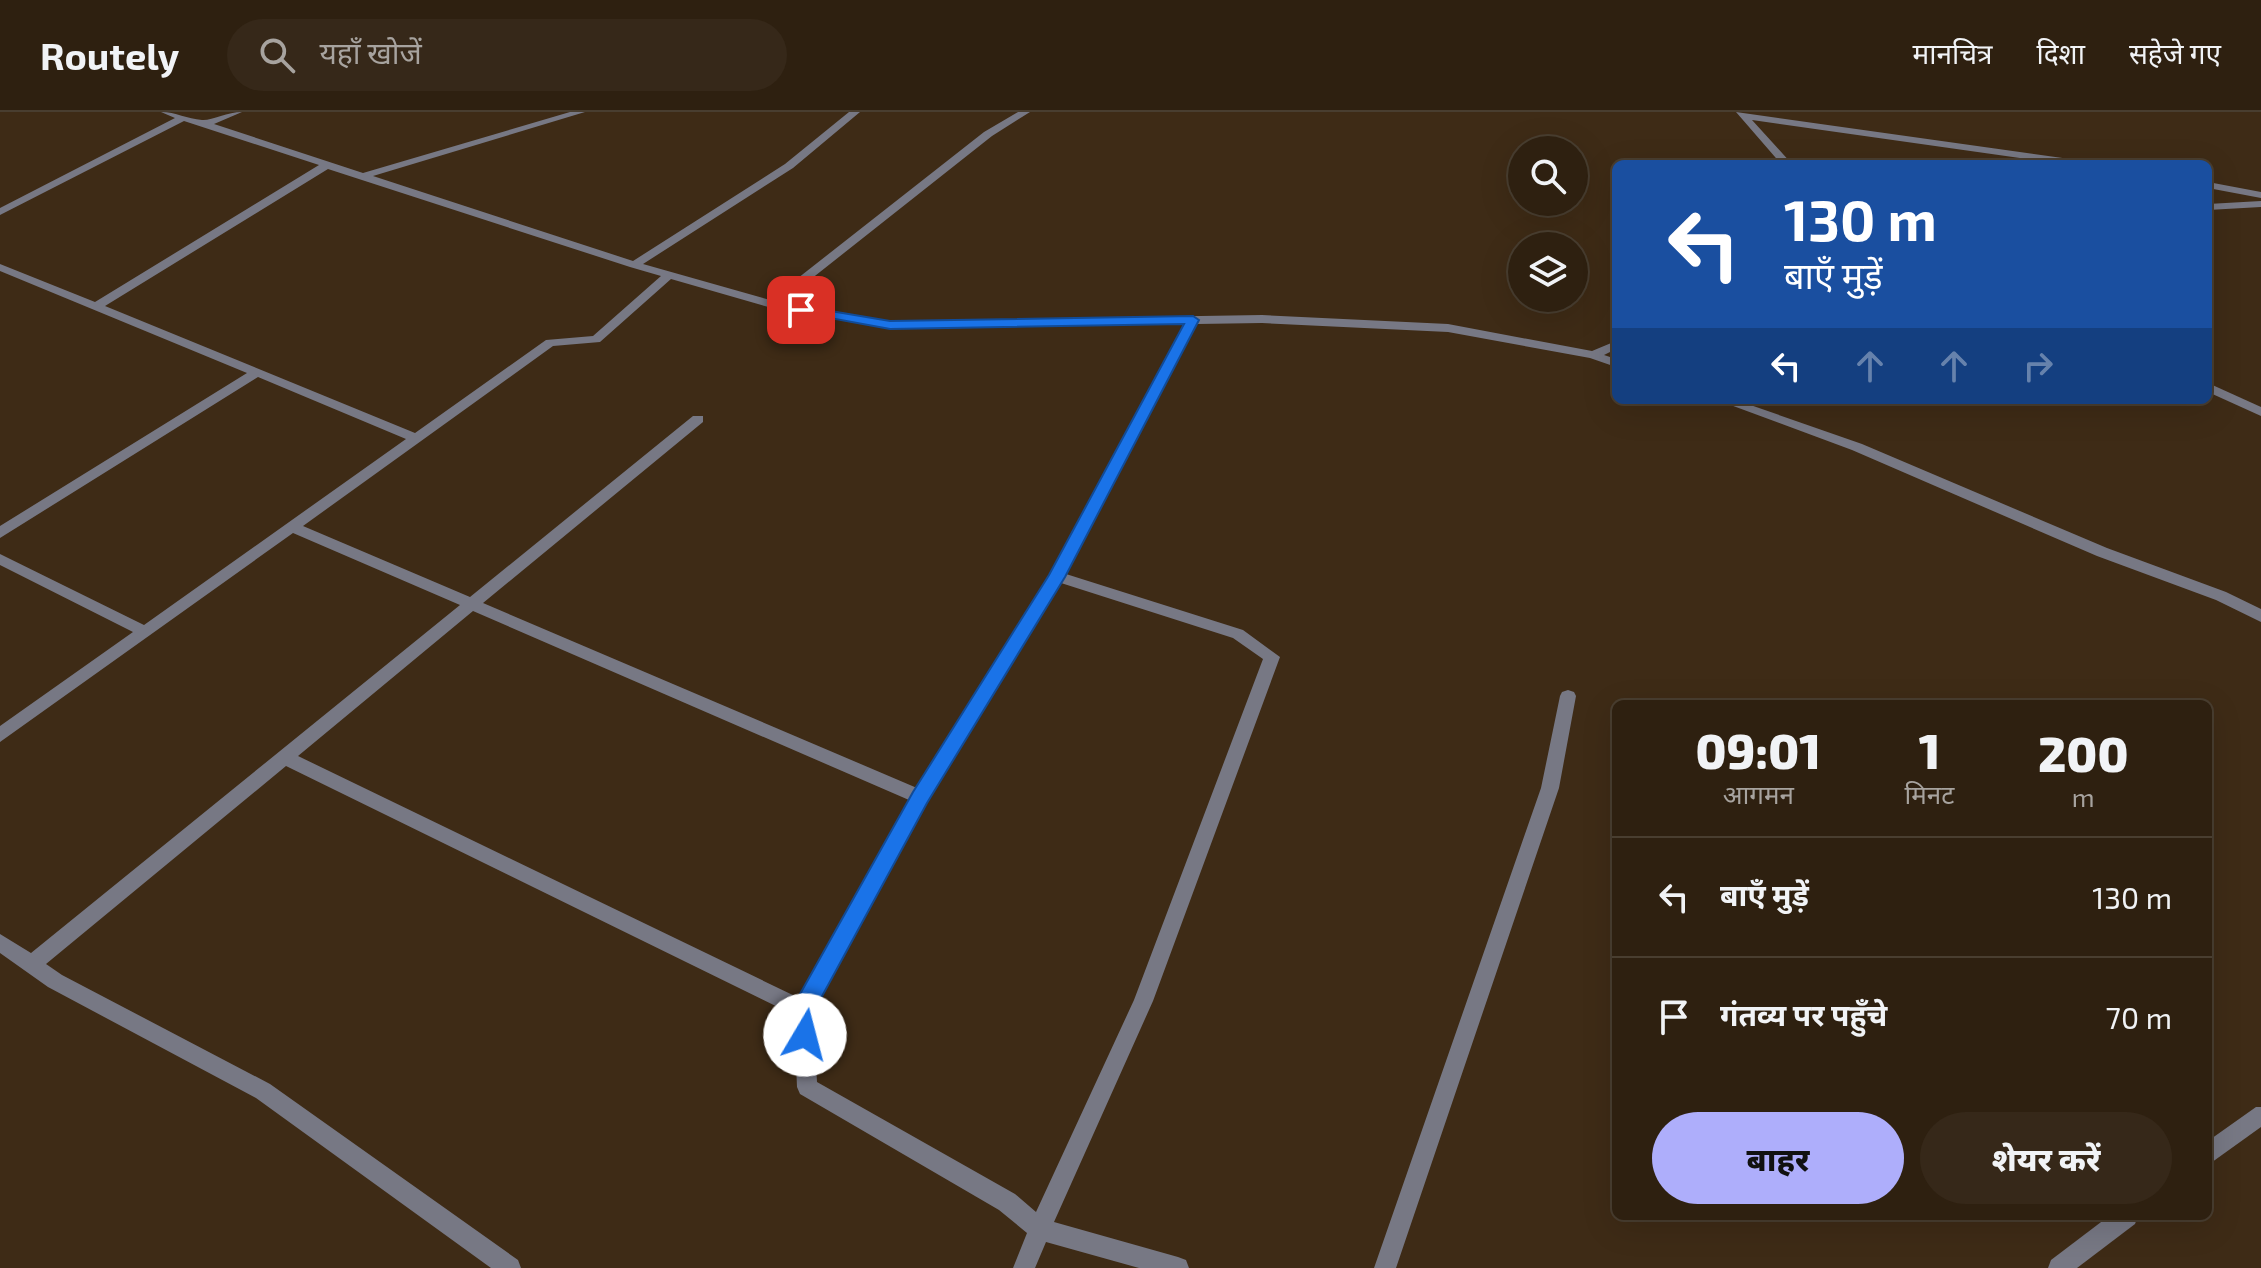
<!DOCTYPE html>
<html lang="hi">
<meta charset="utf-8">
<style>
:root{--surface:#2e2010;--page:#362819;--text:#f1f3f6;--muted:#a7a39f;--line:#493e30;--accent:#aeaefb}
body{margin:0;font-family:"Exo 2","Noto Sans Devanagari",sans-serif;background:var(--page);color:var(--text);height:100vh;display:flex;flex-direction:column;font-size:30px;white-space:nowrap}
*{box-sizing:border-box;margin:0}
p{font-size:26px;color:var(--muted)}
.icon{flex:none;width:44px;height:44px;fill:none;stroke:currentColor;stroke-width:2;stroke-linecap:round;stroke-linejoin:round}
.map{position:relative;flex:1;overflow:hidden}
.panel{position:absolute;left:1612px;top:588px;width:600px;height:520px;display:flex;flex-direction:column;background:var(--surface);border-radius:12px;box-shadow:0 8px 32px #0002,0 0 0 2px var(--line)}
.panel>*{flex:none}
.guide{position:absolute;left:1612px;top:48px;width:600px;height:244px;border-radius:12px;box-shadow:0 8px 32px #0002,0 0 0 2px var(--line);background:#1a4fa0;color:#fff;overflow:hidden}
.tools{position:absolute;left:1508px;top:24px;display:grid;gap:16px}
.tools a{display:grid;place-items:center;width:80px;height:80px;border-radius:50%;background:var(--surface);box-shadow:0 8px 32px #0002,0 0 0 2px var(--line);font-size:40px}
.pin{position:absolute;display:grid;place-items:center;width:68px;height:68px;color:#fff;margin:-34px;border-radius:16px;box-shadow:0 4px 12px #0006}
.me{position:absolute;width:88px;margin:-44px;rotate:8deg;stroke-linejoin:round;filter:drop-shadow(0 0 6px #0008)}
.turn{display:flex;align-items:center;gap:28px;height:168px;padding:0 40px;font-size:36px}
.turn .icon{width:104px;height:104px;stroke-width:2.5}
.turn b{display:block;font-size:56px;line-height:68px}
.lanes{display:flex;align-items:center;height:76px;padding:0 40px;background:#0003;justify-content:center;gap:40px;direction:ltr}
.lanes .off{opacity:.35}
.eta{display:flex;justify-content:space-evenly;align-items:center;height:136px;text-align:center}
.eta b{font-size:48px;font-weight:800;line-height:56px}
.cta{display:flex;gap:16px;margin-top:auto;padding:16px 40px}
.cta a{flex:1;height:92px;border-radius:48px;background:var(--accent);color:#111;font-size:32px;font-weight:800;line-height:92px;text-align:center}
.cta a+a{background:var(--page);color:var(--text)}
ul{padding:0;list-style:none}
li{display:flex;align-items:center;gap:24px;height:120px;padding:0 40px;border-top:2px solid var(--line)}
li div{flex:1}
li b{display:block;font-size:30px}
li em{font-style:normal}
header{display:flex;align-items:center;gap:48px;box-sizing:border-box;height:112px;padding:0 40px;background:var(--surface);border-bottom:2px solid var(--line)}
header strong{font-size:38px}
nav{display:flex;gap:44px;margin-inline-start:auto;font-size:28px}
.search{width:560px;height:72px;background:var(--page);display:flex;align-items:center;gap:20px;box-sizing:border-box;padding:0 28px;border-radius:44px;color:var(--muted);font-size:30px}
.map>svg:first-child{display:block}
</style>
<header>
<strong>Routely</strong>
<div class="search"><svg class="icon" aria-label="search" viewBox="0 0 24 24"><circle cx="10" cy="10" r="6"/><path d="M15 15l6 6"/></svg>यहाँ खोजें</div>
<nav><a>मानचित्र</a><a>दिशा</a><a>सहेजे गए</a></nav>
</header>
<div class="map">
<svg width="2261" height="1156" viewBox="0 0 2261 1156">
<rect width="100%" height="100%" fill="#3e2b16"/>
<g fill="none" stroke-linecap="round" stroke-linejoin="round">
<g fill="#777884" fill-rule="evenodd">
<path d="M 161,0 C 176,0 187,7 202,8 C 211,9 227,0 242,0 L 214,12 L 363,61 L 570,0 L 585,0 L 373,64 L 633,149 L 785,52 L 849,0 L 860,0 L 793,56 L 643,152 L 770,188 L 984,20 L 1018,0 L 1030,0 L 992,24 L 782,190 L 890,209 L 1262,203 L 1448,212 L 1592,239 L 1616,229 L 1616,237 L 1604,243 L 1616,247 L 1616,255 L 1590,246 L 1448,220 L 1262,211 L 1197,212 L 1066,462 L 1243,518 L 1280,545 L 1153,889 L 1054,1110 L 1178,1145 L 1186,1148 L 1189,1156 L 1139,1156 L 1046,1130 L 1035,1156 L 1013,1156 L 1027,1121 L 999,1098 L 800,982 L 797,975 L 794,903 L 286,654 L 46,852 L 62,863 L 270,972 L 518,1148 L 521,1156 L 491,1156 L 256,986 L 48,875 L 0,841 L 0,822 L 31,841 L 460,493 L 293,421 L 0,630 L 0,614 L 133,520 L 0,453 L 0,442 L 144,513 L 406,327 L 258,265 L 0,426 L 0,414 L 247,261 L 0,159 L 0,152 L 95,190 L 319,53 L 184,9 L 0,103 L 0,96 L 175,6 ZM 328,57 L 630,155 L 661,164 L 593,224 L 546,228 L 415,321 L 105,194 ZM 671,167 L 772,196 L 890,217 L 1185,212 L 1051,463 L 917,676 L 483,491 L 703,310 L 703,304 L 693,304 L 470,485 L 303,414 L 553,234 L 600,230 ZM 1061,471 L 1233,526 L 1263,547 L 1134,888 L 1036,1100 L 1015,1082 L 817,970 L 813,899 L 926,690 ZM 473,499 L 909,688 L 799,886 L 298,644 Z"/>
<path d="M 1736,0 L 2084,49 L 2089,52 L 2062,52 L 1752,8 L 1792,52 L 1781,52 Z"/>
<path d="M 2208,70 L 2261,80 L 2261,86 L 2208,76 Z"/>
<path d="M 2261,89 L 2261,95 L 2208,98 L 2208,92 Z"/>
<path d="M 2208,271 L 2261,295 L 2261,304 L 2208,280 Z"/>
<path d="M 1717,288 L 1736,288 L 1862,332 L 2107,436 L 2226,480 L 2261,497 L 2261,510 L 2216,488 L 2097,444 L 1852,338 Z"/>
<path d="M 1568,578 L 1574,580 L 1576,584 L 1559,676 L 1396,1156 L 1374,1156 L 1541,676 L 1560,584 L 1562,580 Z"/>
<path d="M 2256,995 L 2261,995 L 2261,1015 L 2208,1053 L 2208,1029 Z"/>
<path d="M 2109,1104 L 2138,1104 L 2135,1112 L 2077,1156 L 2048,1156 L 2051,1148 Z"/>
</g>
</g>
<path fill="#1a73e8" stroke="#114b97" stroke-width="2" d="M 801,194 L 890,209 L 1193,204 L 1199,208 L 1065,465 L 927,691 L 814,899 L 816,923 L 813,931 L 805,934 L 797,931 L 792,898 L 795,891 L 913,680 L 1049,463 L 1184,212 L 890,217 L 797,200 L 797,195 Z"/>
</svg>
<div class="tools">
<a><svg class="icon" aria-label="search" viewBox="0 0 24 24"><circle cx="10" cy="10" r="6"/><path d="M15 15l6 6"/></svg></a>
<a><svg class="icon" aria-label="layers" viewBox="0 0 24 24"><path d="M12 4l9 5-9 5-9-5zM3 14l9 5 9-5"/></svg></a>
</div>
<div class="pin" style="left:801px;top:198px;background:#d93025"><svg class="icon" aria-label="arrive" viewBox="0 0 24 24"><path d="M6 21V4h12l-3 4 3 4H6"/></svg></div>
<svg class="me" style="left:805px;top:923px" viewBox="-20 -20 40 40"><circle r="19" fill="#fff"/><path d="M0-13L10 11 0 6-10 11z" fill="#1a73e8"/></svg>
<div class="guide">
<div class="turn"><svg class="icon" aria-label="left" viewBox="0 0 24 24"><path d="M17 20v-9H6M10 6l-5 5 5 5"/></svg><div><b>130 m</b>बाएँ मुड़ें</div></div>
<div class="lanes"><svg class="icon" aria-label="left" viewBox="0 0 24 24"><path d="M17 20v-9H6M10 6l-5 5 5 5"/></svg><svg class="icon off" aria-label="ahead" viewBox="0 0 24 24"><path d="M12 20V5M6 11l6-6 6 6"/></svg><svg class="icon off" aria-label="ahead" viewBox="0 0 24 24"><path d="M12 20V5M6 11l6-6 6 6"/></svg><svg class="icon off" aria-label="right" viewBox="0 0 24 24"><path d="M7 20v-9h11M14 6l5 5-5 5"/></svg></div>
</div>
<section class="panel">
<div class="eta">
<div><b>09:01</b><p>आगमन</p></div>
<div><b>1</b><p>मिनट</p></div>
<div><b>200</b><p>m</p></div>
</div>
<ul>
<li><svg class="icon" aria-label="left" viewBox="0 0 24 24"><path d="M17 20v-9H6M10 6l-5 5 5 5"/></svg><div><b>बाएँ मुड़ें</b></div><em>130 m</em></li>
<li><svg class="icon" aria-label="arrive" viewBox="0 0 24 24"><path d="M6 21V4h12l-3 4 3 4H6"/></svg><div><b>गंतव्य पर पहुँचे</b></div><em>70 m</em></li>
</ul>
<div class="cta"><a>बाहर</a><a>शेयर करें</a></div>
</section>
</div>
